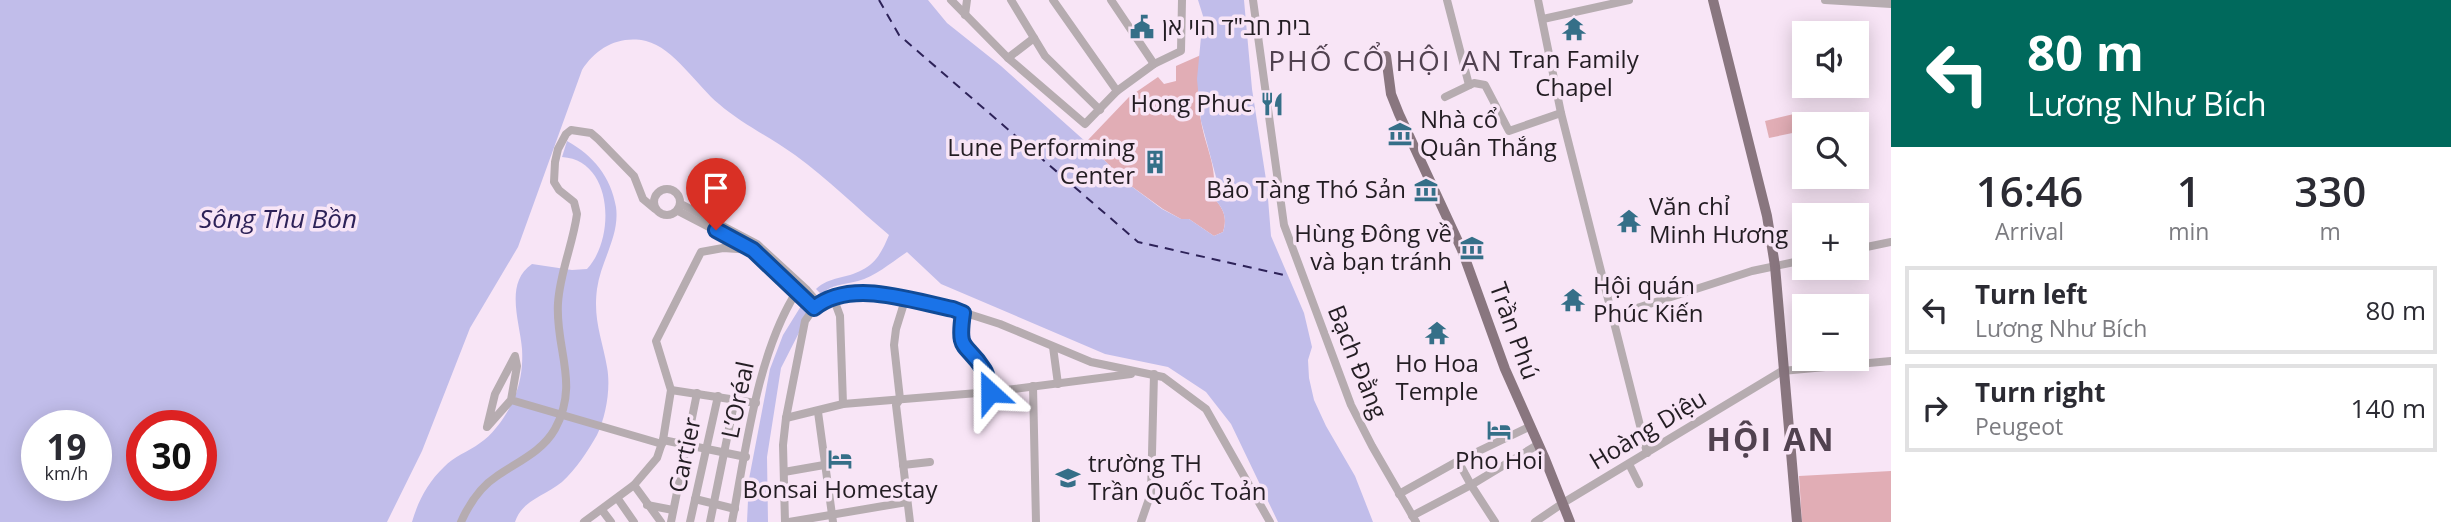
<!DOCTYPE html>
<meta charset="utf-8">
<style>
:root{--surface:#fff;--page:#f7f7f7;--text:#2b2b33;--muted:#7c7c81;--line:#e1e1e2}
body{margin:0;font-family:"Open Sans","Noto Sans Hebrew",sans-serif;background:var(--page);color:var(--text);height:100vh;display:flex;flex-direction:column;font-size:26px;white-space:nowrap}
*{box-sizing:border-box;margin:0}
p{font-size:23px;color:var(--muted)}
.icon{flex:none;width:38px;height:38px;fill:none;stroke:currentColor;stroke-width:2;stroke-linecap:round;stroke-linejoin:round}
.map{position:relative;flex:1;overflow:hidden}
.side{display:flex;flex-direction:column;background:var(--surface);width:560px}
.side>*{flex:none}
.guide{background:#00695c;color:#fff;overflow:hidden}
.fabs{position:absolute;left:1792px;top:21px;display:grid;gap:14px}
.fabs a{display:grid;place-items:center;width:77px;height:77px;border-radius:0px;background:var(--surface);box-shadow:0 4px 18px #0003;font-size:35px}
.speed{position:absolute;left:21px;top:410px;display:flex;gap:14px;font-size:35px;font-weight:700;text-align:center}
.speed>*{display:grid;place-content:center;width:91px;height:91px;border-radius:50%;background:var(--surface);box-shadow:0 4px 18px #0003;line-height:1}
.speed small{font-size:18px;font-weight:400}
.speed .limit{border:10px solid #d22;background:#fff;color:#111}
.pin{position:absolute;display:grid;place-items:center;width:60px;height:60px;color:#fff;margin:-72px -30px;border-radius:50% 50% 50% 0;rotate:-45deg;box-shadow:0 0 7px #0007}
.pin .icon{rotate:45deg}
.me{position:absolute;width:77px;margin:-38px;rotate:336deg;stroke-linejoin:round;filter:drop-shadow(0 0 5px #0008)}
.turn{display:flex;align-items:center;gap:24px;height:147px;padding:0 21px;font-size:32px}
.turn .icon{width:91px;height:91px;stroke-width:2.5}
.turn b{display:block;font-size:49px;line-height:60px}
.eta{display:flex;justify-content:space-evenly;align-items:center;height:119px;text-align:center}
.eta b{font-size:42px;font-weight:600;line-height:49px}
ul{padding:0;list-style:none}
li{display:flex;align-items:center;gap:21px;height:88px;margin:0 14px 10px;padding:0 7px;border:4px solid var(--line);border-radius:0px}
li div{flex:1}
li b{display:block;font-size:26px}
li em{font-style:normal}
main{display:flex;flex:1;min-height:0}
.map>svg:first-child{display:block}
</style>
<main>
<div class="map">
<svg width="1891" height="522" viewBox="0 0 1891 522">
<rect width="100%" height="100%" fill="#f8e5f6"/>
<g fill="#e1adb5">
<path d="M 1201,55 C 1198,77 1197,99 1201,121 C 1206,150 1218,166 1213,197 C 1223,208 1228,217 1223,232 L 1214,236 L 1189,219 L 1181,219 L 1163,209 L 1127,183 L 1086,142 L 1129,97 L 1158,77 L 1164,84 L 1176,81 L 1176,66 Z"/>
<path d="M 1798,113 L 1802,131 L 1769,138 L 1765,121 Z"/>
<path d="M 1891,471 L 1891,522 L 1802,522 L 1799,476 Z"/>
</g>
<g fill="#c1bdea" fill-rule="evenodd">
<path d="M 0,0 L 928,0 L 947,23 L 1001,66 L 1086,142 L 1127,183 L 1162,209 L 1181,219 L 1189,219 L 1214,236 L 1223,232 C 1228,217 1223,208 1213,197 L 1216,177 L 1201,121 L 1197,79 L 1203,16 L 1198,0 L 1244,0 L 1252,89 L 1267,186 L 1271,236 L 1304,313 L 1312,347 L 1308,360 L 1309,378 L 1314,400 L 1326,426 L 1355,476 L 1373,522 L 1278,522 L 1231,424 L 1206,392 L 1168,367 L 1105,354 L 941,284 L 907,252 C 892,262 876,276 858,281 C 843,285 833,284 821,294 L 816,289 C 830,276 846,279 862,270 C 877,263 883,249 889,235 C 858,209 828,179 795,155 C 770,137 742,124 719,104 C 697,86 674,48 646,41 C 619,35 596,48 582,70 L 518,247 L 470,328 L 422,451 L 387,522 L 0,522 ZM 37,425 L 96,425 L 96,485 L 37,485 ZM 142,425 L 201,425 L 201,485 L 142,485 Z"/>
<path d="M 567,141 C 593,155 611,177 616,207 C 620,236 601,260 597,289 C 593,320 602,338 607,367 C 611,388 606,416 597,435 C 588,451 576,469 562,482 C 545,496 522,500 515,522 L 412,522 C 418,501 428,482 444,467 C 454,456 468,452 480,443 C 494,434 509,412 515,396 C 521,381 523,365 522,349 C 520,322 504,283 532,264 L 572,270 L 587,269 C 616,238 613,160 562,157 Z"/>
<path d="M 801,306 L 809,313 L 781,368 L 767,457 L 768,522 L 747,522 L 749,479 L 770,369 L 783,335 Z"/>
</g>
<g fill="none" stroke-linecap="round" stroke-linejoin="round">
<path stroke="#2d2258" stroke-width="2" stroke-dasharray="9 7" stroke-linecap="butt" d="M 879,0 L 899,35 L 1138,242 L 1288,276"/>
<g stroke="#b6acb0" stroke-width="8">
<path d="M 951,0 L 1008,58 L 1085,124 L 1117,91 L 1154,64 L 1181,51 L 1182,0"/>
<path d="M 1011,0 L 1045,56 L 1100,110"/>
<path d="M 1053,0 L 1117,91"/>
<path d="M 1111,0 L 1154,64"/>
<path d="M 1253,0 L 1284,225 L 1351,405 L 1372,446 L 1416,522"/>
<path d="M 1447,0 L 1469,85"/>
<path d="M 1538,0 L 1561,113 L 1647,453"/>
<path d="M 1825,0 L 1891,4"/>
<path d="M 965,15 L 967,0"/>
<path d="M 1543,19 L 1629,0"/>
<path d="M 1008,58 L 1034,38"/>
<path d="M 1445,97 L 1474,83 L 1485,85 L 1509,131 L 1561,113"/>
<circle cx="667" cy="202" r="13"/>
<path d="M 681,204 L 757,244 L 807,290 L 819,304"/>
<path d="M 678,211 L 753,250 L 814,308"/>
<path d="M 1857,249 L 1891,242"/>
<path d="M 833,297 L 840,316 L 843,404"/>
<path d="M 905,300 L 896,329 L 894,345 L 900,399 L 896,405 L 910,522"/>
<path d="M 963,313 C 957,354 966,342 984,370 C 988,376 988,385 990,392"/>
<path d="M 1612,316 L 1752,271 L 1804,260"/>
<path d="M 1053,347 L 1058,384"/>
<path d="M 1033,386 L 1036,522"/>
<path d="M 671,390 L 756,403"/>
<path d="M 511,400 L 517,366 L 515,356 L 495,394 L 487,427 L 511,400 L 662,444"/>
<path d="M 818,412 L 833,522"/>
<path d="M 786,418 L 843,404 L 990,392 L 1131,374"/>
<path d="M 663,440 L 746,457"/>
<path d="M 1629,464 L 1639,484"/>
<path d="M 903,465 L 930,462"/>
<path d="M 784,472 L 824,465"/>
<path d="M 634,485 L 661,522"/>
<path d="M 1399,494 L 1458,461 L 1531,426"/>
<path d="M 618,499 L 634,522"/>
<path d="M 695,499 L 735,509"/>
<path d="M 647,505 L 673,510"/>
<path d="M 602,510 L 611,522"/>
<path d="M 1412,516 L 1471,485 L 1458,461"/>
<path d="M 461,522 C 469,504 480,487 497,476 C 517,462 542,452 555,429 C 580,383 555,349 558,303 C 560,272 573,244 577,214 L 574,202 L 559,190 L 554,182 L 555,162 L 558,149 L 566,134 L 571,130 L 591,133 L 598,139 L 634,176 L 643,199 L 655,209"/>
<path d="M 584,522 L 634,485 L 657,458 L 663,440 L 671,390 L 656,341 L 701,252 L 723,248 L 753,250"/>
<path d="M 671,522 L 697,393"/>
<path d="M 690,522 L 718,396"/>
<path d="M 710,522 L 735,399"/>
<path d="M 732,522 C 746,450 757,353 797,291"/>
<path d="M 785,522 L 783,445 L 786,418 L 805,321 L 814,308 L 833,297 L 876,292 L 893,295 L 905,300 L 953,309 L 1000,324 L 1091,362 L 1163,377 L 1206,409 L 1270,522"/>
<path d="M 789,522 L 907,502"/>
<path d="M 1141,522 L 1151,493 L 1154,374"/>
<path d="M 1495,522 L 1471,485 L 1539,444"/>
<path d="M 1535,522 L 1563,503 L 1782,371 L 1891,361"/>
</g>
<g stroke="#89767f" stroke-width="10">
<path d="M 1713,0 L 1767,216 L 1775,266 L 1797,522"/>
<path d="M 1386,56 L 1391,94 L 1399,114 L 1462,250 L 1505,369 L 1545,459 L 1570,522"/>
</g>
</g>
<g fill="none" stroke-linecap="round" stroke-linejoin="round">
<g stroke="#114b97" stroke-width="18">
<path id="route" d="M 716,230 L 753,250 L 814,308 C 851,278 912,301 953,309 L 963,313 C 957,354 966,341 984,370 C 988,376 988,385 990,392"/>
</g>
<use href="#route" stroke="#1a73e8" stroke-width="12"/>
</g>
<defs>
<g id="civic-bare" transform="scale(1.89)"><path d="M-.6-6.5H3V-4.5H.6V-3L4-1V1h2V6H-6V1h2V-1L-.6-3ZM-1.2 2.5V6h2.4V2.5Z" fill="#356f88" stroke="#f8e5f6" stroke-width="2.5" paint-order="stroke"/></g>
<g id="temple-bare" transform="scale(1.89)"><path d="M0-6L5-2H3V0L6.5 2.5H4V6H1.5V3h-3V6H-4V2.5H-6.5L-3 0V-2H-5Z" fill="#356f88" stroke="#f8e5f6" stroke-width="2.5" paint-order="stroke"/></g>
<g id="restaurant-bare" transform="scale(1.89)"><path d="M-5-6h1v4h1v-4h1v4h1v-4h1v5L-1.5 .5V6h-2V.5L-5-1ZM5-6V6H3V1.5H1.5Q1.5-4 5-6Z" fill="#356f88" stroke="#f8e5f6" stroke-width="2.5" paint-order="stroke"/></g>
<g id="museum-bare" transform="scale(1.89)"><path d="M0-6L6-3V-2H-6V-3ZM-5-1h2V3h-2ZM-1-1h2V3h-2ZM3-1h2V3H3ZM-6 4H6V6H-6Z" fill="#356f88" stroke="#f8e5f6" stroke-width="2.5" paint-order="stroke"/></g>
<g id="building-bare" transform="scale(1.89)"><path d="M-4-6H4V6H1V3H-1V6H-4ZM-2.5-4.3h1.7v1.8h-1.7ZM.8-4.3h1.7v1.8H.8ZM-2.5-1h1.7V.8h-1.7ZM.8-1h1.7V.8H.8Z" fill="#356f88" stroke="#f8e5f6" stroke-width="2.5" paint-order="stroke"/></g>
<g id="hotel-bare" transform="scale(1.89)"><path d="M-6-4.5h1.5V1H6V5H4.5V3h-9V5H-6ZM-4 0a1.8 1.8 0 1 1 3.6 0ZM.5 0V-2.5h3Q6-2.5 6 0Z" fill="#356f88" stroke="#f8e5f6" stroke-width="2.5" paint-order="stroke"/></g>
<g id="school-bare" transform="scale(1.89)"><path d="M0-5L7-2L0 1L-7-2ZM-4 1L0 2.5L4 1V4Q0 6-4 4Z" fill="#356f88" stroke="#f8e5f6" stroke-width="2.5" paint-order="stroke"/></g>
</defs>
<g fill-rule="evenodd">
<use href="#civic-bare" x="1142" y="27"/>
<use href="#temple-bare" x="1574" y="29"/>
<use href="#restaurant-bare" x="1272" y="104"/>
<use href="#museum-bare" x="1400" y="134"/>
<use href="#building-bare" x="1155" y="162"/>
<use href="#museum-bare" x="1426" y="190"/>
<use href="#temple-bare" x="1629" y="221"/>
<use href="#museum-bare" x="1472" y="248"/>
<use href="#temple-bare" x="1573" y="300"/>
<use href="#temple-bare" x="1437" y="333"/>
<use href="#hotel-bare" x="1499" y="430"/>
<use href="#hotel-bare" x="840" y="459"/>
<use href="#school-bare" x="1068" y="478"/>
</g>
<g text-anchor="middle" stroke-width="7" stroke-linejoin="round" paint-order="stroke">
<g font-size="24" fill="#231d23" stroke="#f8e5f6" text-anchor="start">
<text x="1162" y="35">בית חב"ד הוי אן</text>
<text x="1574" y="68" text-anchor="middle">Tran Family<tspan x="1574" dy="28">Chapel</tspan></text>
<text x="1252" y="112" text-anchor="end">Hong Phuc</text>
<text x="1420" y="128">Nhà cổ<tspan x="1420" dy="28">Quân Thắng</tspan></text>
<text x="1135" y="156" text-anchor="end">Lune Performing<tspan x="1135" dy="28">Center</tspan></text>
<text x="1406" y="198" text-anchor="end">Bảo Tàng Thó Sản</text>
<text x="1649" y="215">Văn chỉ<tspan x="1649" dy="28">Minh Hương</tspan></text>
<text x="1452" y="242" text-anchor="end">Hùng Đông về<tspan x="1452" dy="28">và bạn tránh</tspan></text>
<text x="1593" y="294">Hội quán<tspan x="1593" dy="28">Phúc Kiến</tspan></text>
<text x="1437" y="372" text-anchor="middle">Ho Hoa<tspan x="1437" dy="28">Temple</tspan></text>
<text x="1499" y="469" text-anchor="middle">Pho Hoi</text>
<text x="1088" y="472">trường TH<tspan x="1088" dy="28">Trần Quốc Toản</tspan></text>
<text x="840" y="498" text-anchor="middle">Bonsai Homestay</text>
</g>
<g font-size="24" fill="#231d23" stroke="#f8e5f6">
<text transform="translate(1514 331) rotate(70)" y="8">Trần Phú</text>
<text transform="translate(1357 362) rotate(68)" y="8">Bạch Đằng</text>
<text transform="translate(738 400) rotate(-78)" y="8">L’Oréal</text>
<text transform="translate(1648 430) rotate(-31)" y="8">Hoàng Diệu</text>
<text transform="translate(685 455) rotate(-78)" y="8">Cartier</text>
</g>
<g font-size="26" font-style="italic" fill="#2d2258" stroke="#f8e5f6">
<text x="278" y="228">Sông Thu Bồn</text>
</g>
<g font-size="28" letter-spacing="2" fill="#514250" stroke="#f8e5f6">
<text x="1386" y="71">PHỐ CỔ HỘI AN</text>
</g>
<g font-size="32" font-weight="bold" letter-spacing="2" fill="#514250" stroke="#f8e5f6">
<text x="1771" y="451">HỘI AN</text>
</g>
</g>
</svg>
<div class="fabs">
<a><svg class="icon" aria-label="sound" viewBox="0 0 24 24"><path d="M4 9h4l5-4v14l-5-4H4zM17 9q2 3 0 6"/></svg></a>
<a><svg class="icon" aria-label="search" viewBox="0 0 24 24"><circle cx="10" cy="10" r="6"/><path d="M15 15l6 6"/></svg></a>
<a>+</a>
<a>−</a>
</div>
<div class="speed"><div>19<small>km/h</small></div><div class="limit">30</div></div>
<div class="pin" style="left:716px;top:230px;background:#d93025"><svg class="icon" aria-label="arrive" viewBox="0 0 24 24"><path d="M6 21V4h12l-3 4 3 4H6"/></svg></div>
<svg class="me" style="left:990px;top:392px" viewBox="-20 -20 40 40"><path d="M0-17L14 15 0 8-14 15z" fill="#1a73e8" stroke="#fff" stroke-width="4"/></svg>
</div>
<section class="side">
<div class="guide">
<div class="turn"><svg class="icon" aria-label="left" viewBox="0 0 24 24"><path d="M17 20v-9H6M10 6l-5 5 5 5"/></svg><div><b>80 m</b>Lương Như Bích</div></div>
</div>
<div class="eta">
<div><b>16:46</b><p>Arrival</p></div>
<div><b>1</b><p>min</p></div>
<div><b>330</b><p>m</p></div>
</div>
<ul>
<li><svg class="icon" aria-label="left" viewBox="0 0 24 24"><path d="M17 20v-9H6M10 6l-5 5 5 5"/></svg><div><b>Turn left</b><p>Lương Như Bích</p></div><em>80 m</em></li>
<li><svg class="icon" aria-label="right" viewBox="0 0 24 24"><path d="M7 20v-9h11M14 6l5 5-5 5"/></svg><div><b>Turn right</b><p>Peugeot</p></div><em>140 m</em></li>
</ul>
</section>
</main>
